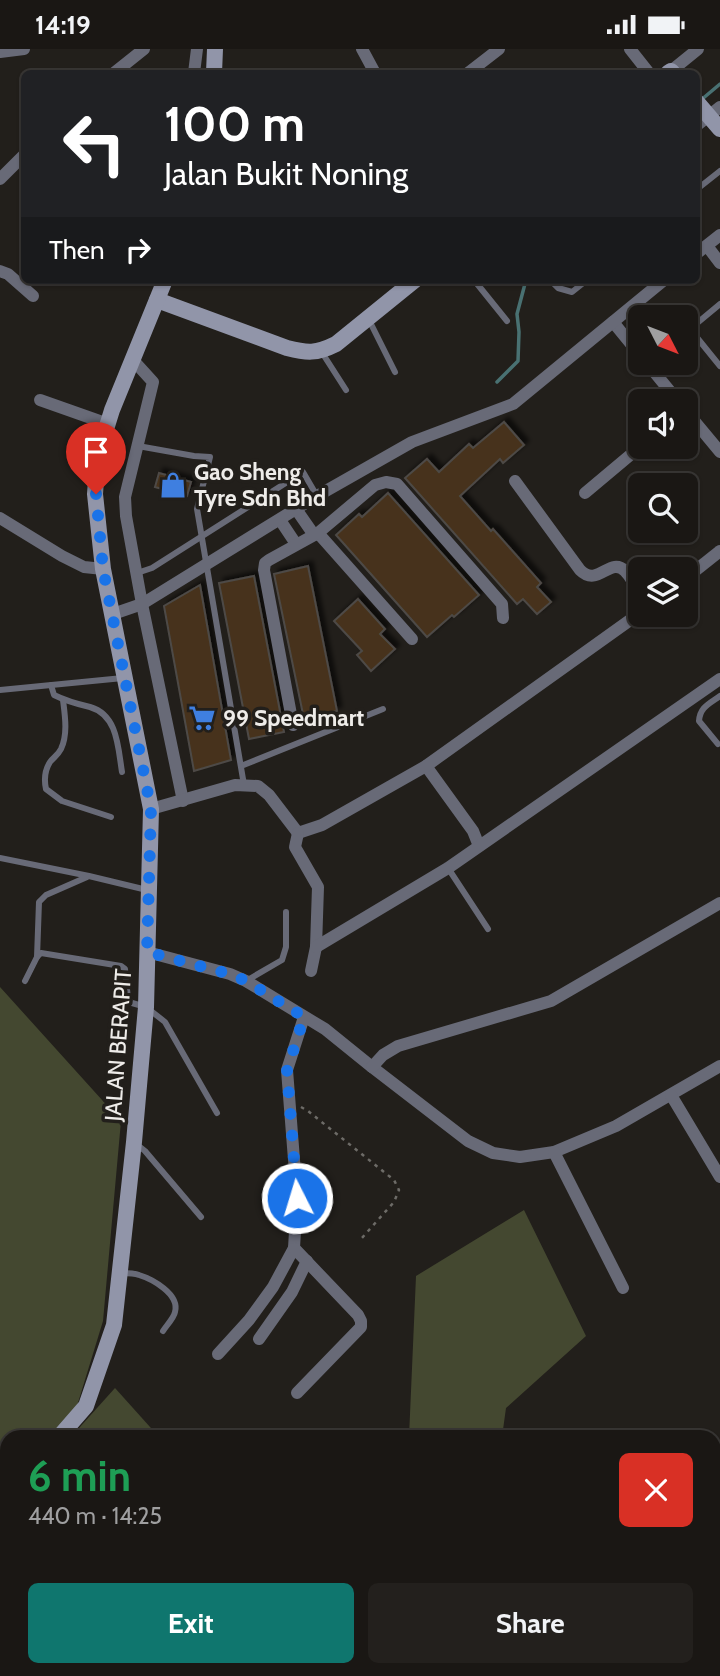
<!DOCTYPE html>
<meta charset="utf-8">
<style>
:root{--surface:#1a1714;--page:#23201d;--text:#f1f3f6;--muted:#9f9fa0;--line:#383634;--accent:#0f766e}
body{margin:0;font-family:Cabin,sans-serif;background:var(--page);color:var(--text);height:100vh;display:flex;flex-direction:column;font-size:26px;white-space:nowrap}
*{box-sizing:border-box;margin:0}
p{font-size:23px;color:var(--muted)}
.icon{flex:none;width:38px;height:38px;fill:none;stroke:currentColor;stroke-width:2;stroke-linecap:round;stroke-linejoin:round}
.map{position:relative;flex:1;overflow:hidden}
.side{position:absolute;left:0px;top:1381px;width:721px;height:247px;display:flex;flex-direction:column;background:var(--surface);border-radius:21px 21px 0 0;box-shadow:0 2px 5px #0004,0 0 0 2px var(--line)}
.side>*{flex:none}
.top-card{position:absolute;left:21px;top:21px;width:679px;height:214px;border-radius:10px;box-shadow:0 2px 5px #0004,0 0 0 2px var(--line);background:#202124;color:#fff;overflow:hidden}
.needle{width:46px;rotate:132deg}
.fabs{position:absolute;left:628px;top:256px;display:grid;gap:14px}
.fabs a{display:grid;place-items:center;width:70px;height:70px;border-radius:10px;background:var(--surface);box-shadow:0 2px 5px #0004,0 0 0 2px var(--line);font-size:35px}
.pin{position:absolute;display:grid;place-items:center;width:60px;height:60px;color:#fff;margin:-72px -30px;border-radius:50% 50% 50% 0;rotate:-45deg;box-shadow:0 0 7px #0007}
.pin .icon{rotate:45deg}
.me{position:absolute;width:77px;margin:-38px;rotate:355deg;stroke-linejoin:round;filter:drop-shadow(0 0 5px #0008)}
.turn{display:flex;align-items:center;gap:24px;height:147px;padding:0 28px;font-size:32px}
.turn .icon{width:91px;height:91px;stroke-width:2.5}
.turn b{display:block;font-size:49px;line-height:60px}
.then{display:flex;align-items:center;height:66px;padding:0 28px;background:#0003;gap:14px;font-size:26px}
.round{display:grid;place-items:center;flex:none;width:74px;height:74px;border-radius:10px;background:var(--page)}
.headline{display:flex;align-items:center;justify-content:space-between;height:119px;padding:0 28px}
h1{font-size:42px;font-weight:700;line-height:52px;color:#1e9e55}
.action{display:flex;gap:14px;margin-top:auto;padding:14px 28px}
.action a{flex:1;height:80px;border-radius:10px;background:var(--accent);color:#fff;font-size:28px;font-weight:700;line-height:80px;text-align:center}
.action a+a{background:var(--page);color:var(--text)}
.status{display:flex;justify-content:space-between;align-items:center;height:49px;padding:0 35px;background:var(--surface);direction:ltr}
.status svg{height:19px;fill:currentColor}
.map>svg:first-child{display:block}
</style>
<div class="status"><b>14:19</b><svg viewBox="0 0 49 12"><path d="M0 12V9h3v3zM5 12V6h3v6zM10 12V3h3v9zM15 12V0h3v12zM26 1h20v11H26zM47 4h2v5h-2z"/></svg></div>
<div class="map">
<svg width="720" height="1627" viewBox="0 0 720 1627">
<defs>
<filter id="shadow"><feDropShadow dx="4.5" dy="-4.5" stdDeviation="2" flood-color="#0009"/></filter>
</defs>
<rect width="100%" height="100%" fill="#221f1b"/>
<g fill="#444830">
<path d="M 0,938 L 121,1072 L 103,1272 L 77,1357 L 49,1388 L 7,1388 L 7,1434 L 0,1442 Z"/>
<path d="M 524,1161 L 586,1287 L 506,1359 L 502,1388 L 409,1388 L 416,1227 Z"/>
<path d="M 115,1339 L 159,1388 L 71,1388 Z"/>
<path d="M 7,1460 L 7,1549 L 0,1545 L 0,1468 Z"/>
<path d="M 118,1621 L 650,1621 L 648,1627 L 128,1627 Z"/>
</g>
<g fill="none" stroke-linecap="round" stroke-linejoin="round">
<g stroke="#497172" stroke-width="3.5">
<path d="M 701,51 L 720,35"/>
<path d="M 497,333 L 518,312 L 519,283 L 517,265 L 526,231"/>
</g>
</g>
<g fill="#46331c" stroke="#4e4a46" stroke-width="2" filter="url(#shadow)">
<path d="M 504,373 L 524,396 L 503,414 L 500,410 L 460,447 L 491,482 L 493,480 L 541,534 L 537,538 L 551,553 L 537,565 L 523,550 L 517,555 L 405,429 L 427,410 L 439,423 L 469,395 L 473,399 Z"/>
<path d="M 159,424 L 191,433 L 187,447 L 155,438 Z"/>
<path d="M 388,444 L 479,546 L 454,568 L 452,566 L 427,588 L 336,486 L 359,465 L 362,468 Z"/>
<path d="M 308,517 L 337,662 L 304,670 L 274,525 Z"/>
<path d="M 254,527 L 284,683 L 249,690 L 219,534 Z"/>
<path d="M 200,536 L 231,711 L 194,722 L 164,557 Z"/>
<path d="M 358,550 L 385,580 L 380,585 L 395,600 L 371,622 L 357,606 L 362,602 L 334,572 Z"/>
</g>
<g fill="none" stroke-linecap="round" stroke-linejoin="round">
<path stroke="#6d6b67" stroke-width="2.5" stroke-dasharray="3.5 5" stroke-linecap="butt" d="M 301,1058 L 308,1062 L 394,1131 L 399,1141 L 394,1153 L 361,1190"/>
<g stroke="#686a77" stroke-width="6">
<path d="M 696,141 L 720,122"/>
<path d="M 474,231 L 507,272"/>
<path d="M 550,231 L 558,239 L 572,243 L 587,231"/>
<path d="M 720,255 L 690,280 L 720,317"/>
<path d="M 369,271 L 395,323"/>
<path d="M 321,302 L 346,341"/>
<path d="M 138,397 L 194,407 L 210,408 L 197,460 L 244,736"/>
<path d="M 137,524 L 152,519 L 303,423 L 317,447"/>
<path d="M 51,636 L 54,646 C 66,652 77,655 90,658 C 118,666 118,699 122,723"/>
<path d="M 0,641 L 123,629"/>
<path d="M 63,651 C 65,667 68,685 61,700 C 58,706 54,708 50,713 C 45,721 44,731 46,740 L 62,752 L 111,768"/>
<path d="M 718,695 L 699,672 C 700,658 709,655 720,647"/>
<path d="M 241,717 L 383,660"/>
<path d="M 0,809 L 89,827 L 147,841"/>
<path d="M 448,819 L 488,880"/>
<path d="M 37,908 L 39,853 L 46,846 L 87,828"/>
<path d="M 25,932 L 37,908 L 41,904 L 121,917 L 125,920 L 128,950 L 132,954 L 146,958 L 165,973 L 217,1064"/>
<path d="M 246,932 L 282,911 L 286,898 L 286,863"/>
<path d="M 135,1094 L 145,1102 L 201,1168"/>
<path d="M 122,1224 C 127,1224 134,1224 139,1226 C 152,1230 180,1245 175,1263 C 174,1269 166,1277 163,1282"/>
</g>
<g stroke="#686a77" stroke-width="12">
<path d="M 362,0 L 375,24"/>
<path d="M 630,0 L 649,24"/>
<path d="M 0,3 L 24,0"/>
<path d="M 671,22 L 698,0"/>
<path d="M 114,24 L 144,0"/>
<path d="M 194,24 L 197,0"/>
<path d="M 468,24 L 499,0"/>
<path d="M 696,77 L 720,58"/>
<path d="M 0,130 L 24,106"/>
<path d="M 707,197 L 720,214"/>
<path d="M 696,205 L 720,186"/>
<path d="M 0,222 L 8,225 L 33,247"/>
<path d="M 613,273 L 640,306"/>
<path d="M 133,311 L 153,333 L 125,448 L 126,467 L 142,555 L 183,752"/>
<path d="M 646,313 L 678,352"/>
<path d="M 40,351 L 108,375"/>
<path d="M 686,362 L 720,403"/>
<path d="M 515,432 L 580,521 C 598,539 610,507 625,522 C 631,528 636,538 640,546"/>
<path d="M 585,444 L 641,397"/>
<path d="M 296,460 L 314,486"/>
<path d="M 0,469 L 62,507 L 84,518 L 103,520"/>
<path d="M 280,471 L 296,495"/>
<path d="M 318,484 L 412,590"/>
<path d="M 686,529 L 720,502"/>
<path d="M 113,565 L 142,555 L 317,447 L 412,393 L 513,355 L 664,231"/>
<path d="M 293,676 L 264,521 L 265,514 L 269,511 L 318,484 L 375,436 L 386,433 L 397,435 L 502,555 L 503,569"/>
<path d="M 426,717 L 473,782 L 479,797"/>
<path d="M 151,760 L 235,736 L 258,737 L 269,746 L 298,784 L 322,776 L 426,717 L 640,564"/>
<path d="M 298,784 L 295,798 L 318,838 L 316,898 L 311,922"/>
<path d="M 316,898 L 448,819 L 720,630"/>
<path d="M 147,903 L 230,925 L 246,932 L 325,980 L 372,1018 L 468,1092 L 493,1104 L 520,1108 L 554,1103 L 616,1077 L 720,1017"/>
<path d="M 372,1018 L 383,1006 L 398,997 L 551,952 L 720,854"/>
<path d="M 671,1046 L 720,1128"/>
<path d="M 554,1103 L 623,1239"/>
<path d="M 259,1290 L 292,1243 L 307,1212"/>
<path d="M 218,1305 L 249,1271 L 273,1238 L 294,1199"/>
<path d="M 297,1344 L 361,1278 L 361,1272 L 358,1266 L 294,1199 L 297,1149 L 287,1021 L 304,968"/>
</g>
<g stroke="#9195a9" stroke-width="16">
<path d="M 214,24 L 215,0"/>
<path d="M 668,24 L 671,22 L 673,24"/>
<path d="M 696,52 L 720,80"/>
<path d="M 157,251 L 287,299 C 307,304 316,305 336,295 L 415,231"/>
<path d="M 59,1388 L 86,1357 L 114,1276 L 134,1093 L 146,958 L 151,760 L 103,520 L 95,445 L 97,418 L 103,390 L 112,361 L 165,231"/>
<path d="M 0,1457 L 7,1449"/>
</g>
</g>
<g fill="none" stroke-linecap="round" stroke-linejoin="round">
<path stroke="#1a73e8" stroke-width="12" stroke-dasharray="0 21.6" d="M 96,445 L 103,520 L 151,760 L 147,903 L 230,925 L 246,932 L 304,968 L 287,1021 L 297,1149"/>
</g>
<defs>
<g id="shop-bare" transform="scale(2.1)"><path d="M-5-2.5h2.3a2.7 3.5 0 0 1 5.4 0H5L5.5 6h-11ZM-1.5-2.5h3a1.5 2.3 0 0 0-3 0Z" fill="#3f7fe0" stroke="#221f1b" stroke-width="2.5" paint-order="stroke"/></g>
<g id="supermarket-bare" transform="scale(2.1)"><path d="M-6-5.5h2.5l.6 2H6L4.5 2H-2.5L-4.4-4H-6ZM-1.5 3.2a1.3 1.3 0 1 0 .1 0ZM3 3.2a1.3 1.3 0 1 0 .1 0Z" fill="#3f7fe0" stroke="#221f1b" stroke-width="2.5" paint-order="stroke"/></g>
</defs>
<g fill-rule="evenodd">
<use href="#shop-bare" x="173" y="436"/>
<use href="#supermarket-bare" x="202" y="669"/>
</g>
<g text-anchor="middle" stroke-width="7" stroke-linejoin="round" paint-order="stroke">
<g font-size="23" font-weight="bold" fill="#eeece9" stroke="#221f1b" text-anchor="start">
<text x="194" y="431">Gao Sheng<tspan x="194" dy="26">Tyre Sdn Bhd</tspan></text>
<text x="223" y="677">99 Speedmart</text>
</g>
<g font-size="23" fill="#eeece9" stroke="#221f1b">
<text transform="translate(118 996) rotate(-86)" y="8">JALAN BERAPIT</text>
</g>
</g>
</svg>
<div class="fabs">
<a><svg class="needle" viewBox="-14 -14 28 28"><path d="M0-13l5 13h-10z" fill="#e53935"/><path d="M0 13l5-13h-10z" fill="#9f9fa0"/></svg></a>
<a><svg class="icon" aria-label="sound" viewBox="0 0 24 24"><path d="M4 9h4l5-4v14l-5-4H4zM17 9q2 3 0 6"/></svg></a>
<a><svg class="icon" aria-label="search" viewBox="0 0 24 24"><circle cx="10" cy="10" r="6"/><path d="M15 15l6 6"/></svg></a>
<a><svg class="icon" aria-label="layers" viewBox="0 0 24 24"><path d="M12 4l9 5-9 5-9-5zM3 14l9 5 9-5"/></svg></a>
</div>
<div class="pin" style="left:96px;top:445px;background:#d93025"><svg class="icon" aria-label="arrive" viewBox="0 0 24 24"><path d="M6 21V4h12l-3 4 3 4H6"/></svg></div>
<svg class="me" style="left:297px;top:1149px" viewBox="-20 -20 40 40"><circle r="17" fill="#1a73e8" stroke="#fff" stroke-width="3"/><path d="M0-11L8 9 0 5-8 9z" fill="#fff"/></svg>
<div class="top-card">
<div class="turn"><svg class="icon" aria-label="left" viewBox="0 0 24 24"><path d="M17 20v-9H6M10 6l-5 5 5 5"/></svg><div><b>100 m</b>Jalan Bukit Noning</div></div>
<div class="then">Then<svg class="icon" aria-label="right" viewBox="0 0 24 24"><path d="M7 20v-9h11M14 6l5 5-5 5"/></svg></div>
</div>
<section class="side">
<div class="headline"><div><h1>6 min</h1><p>440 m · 14:25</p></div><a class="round" style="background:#d93025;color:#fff"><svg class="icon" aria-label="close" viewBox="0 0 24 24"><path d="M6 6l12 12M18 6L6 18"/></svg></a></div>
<div class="action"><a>Exit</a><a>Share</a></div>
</section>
</div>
